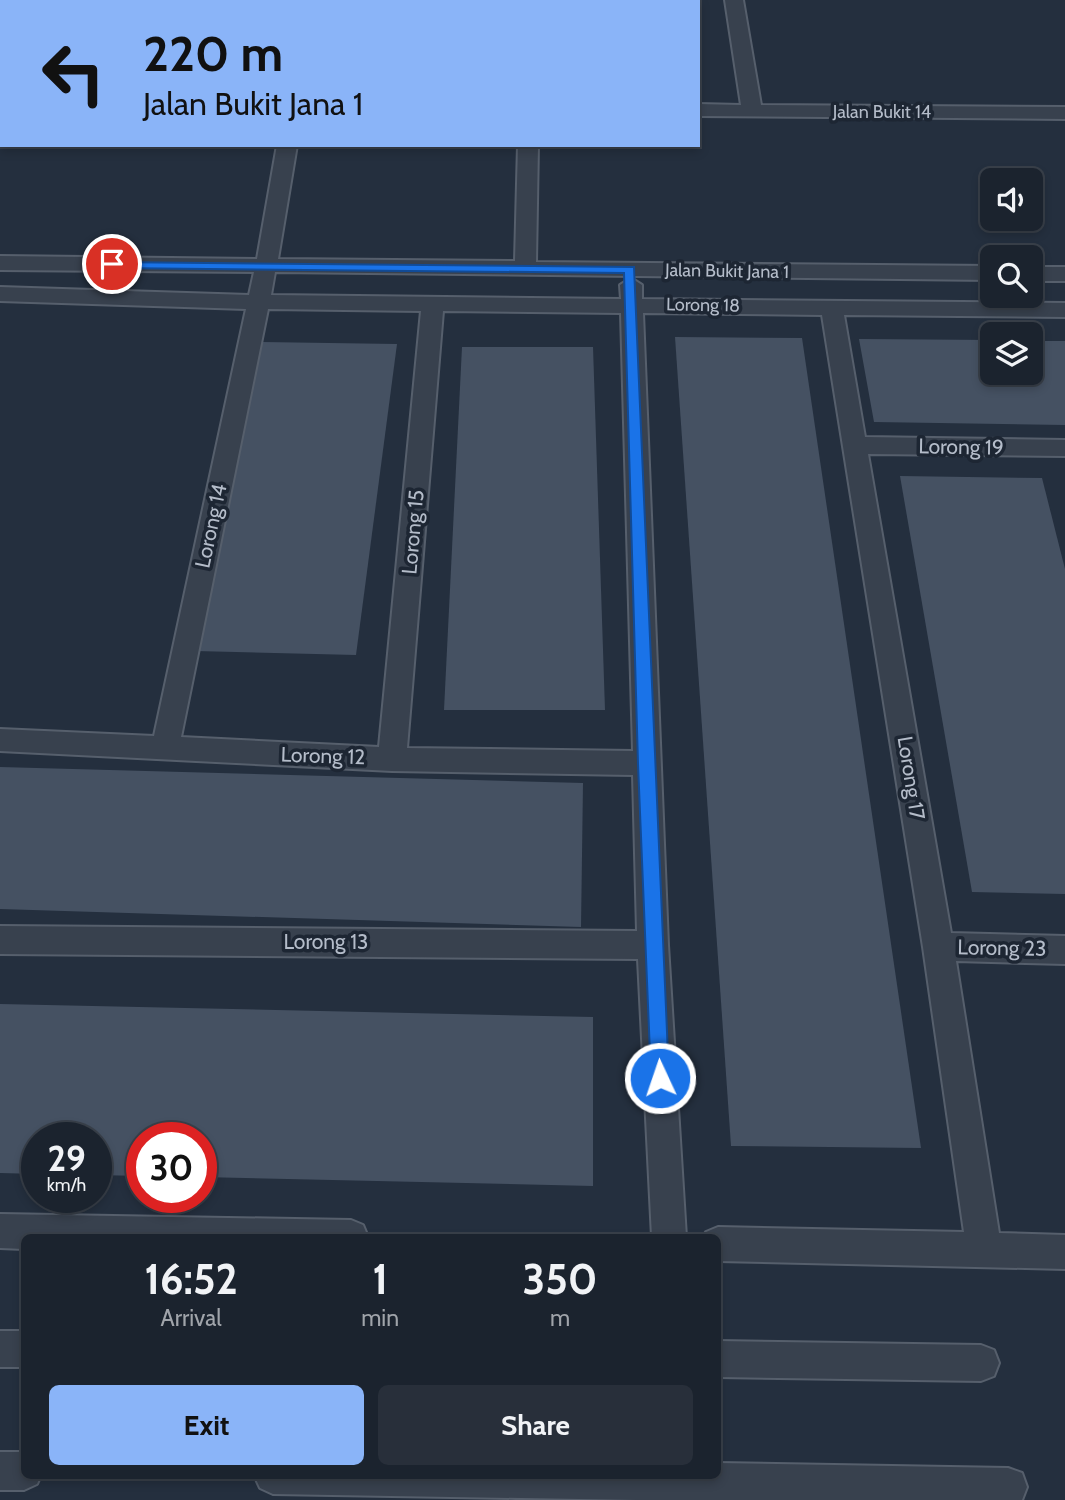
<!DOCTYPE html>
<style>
:root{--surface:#1b232e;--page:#282f3a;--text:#f1f3f6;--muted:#a0a4aa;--line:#39404a;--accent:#8ab4f8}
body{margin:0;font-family:Cabin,sans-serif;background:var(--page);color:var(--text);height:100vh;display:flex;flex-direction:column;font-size:26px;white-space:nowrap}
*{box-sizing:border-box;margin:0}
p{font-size:23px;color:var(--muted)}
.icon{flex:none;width:38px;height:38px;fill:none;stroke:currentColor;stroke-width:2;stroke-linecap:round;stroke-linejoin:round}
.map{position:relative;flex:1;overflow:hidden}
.details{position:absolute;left:21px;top:1234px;width:700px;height:245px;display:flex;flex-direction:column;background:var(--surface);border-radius:10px;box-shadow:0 4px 10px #0003,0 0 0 2px var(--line)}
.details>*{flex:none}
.banner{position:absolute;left:0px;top:0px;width:700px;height:147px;box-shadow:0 4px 10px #0003,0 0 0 2px var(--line);background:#8ab4f8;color:#111;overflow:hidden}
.tools{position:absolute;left:980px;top:168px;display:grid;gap:14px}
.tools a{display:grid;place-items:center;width:63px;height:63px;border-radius:10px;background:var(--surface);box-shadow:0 4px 10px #0003,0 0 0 2px var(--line);font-size:35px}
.speed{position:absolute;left:21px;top:1122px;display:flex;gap:14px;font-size:35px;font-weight:700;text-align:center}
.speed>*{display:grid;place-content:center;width:91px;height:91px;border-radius:50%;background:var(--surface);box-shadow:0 4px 10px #0003,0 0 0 2px var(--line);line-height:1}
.speed small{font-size:18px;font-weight:400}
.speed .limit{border:10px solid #d22;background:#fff;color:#111}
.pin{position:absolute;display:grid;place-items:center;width:60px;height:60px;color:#fff;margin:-30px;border:4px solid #fff;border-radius:50%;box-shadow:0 2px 7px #0007}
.me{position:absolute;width:77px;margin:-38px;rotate:357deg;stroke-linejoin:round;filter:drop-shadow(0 0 5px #0008)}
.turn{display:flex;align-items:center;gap:24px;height:147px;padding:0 28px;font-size:32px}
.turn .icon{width:91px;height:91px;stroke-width:2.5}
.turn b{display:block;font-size:49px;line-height:60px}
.eta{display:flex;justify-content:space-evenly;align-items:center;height:119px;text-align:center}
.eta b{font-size:42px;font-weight:700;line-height:49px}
.action{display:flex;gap:14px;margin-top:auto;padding:14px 28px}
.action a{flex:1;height:80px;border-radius:10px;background:var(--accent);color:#111;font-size:28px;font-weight:700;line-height:80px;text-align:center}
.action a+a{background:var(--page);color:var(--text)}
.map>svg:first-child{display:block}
</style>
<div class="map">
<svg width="1065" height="1500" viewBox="0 0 1065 1500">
<rect width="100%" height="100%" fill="#242f3e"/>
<g fill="#455162">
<path d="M 675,337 L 802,338 L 921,1148 L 731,1146 Z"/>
<path d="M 859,339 L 992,340 L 992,373 L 1031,373 L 1031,341 L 1065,341 L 1065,425 L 874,422 Z"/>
<path d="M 262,342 L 397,344 L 356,655 L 195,651 Z"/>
<path d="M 462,347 L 593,347 L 605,710 L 444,710 Z"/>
<path d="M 900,476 L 1042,478 L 1065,569 L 1065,894 L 972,892 Z"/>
<path d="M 0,767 L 583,783 L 581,927 L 0,909 Z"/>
<path d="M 0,1004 L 593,1017 L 593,1186 L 201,1177 L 201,1138 L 142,1138 L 142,1176 L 96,1175 L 96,1138 L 37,1138 L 37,1174 L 0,1173 Z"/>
</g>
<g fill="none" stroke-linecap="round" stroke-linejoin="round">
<g stroke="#565f6c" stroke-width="4">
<rect id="service" x="246" y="0" width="8" height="2"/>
</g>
<g stroke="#565f6c" stroke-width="4">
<g id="minor">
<rect x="6" y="0" width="18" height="2"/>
<rect x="298" y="0" width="18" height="2"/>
<rect x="515" y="0" width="18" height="2"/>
<path d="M 725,0 L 743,0 L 761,105 L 1065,107 L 1065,119 L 698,116 L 698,104 L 741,105 Z"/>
<path d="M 0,32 L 2,32 L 0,47 Z"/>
<rect x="0" y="101" width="2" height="12"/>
<path d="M 277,145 L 297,145 L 278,259 L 515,261 L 518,145 L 538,145 L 536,262 L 992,266 L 992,280 L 275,272 L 271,295 L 621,299 L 620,285 L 631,278 L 642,285 L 642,299 L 1065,303 L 1065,317 L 844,315 L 865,437 L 1065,440 L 1065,456 L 868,454 L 951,933 L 1065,936 L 1065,964 L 956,961 L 999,1233 L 1065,1235 L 1065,1269 L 718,1261 L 718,1237 L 703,1237 L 706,1232 L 718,1227 L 964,1232 L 923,947 L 822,315 L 643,313 L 668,945 L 686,1237 L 652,1237 L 638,959 L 0,954 L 0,926 L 637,931 L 633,775 L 392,771 L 0,751 L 0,729 L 154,736 L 246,309 L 0,301 L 0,287 L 249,295 L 254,272 L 0,270 L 0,256 L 257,259 ZM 268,309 L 421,311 L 379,747 L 181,737 ZM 443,311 L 621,313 L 633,751 L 407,748 Z"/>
<rect x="1031" y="267" width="34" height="14"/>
<path d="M 0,1214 L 351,1220 L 363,1225 L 368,1237 L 24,1237 L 24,1249 L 0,1248 Z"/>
<rect x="0" y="1331" width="24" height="36"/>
<path d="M 718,1341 L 981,1345 L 994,1350 L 999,1363 L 994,1376 L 981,1381 L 718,1377 Z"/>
<path d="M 0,1452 L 24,1452 L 24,1475 L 41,1475 L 37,1484 L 24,1490 L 0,1490 Z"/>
<path d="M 718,1463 L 1008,1468 L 1022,1473 L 1027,1487 L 1022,1500 L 637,1500 L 273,1494 L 260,1488 L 254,1475 L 718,1475 Z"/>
</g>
</g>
<use href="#service" fill="#38414e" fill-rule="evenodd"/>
<use href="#minor" fill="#38414e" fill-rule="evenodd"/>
</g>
<path fill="#1a73e8" stroke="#114b97" stroke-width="2" d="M 108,262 L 634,267 L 669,1078 L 667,1084 L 660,1087 L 654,1084 L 651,1078 L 638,764 L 624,273 L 112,268 L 108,267 Z"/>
<g text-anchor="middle" stroke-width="7" stroke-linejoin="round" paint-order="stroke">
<g font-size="18" fill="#b4bcc9" stroke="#1d2633">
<text x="882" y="118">Jalan Bukit 14</text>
<text transform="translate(727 271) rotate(1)" y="6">Jalan Bukit Jana 1</text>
<text transform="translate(703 305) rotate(1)" y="6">Lorong 18</text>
</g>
<g font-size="21" fill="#b4bcc9" stroke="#1d2633">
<text transform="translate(961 447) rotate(1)" y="7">Lorong 19</text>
<text transform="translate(211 526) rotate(-78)" y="7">Lorong 14</text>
<text transform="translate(413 532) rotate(-85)" y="7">Lorong 15</text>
<text transform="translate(323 756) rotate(2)" y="7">Lorong 12</text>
<text transform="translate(911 778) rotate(81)" y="7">Lorong 17</text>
<text x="326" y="949">Lorong 13</text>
<text transform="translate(1002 948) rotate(1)" y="7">Lorong 23</text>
</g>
</g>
</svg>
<div class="tools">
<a><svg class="icon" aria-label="sound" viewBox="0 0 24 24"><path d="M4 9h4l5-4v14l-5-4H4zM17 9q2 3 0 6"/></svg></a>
<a><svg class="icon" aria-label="search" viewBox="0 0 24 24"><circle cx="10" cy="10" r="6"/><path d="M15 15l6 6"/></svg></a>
<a><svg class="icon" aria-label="layers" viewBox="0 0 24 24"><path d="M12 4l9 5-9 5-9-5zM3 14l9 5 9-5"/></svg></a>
</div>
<div class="speed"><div>29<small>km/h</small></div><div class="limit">30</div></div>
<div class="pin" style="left:112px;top:264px;background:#d93025"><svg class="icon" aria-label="arrive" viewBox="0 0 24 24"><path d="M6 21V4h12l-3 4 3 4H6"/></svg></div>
<svg class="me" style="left:660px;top:1078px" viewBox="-20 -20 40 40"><circle r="17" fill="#1a73e8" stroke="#fff" stroke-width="3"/><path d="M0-11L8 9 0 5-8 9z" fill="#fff"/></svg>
<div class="banner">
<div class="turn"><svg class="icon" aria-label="left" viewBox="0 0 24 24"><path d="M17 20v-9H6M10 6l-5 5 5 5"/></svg><div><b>220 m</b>Jalan Bukit Jana 1</div></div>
</div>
<section class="details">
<div class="eta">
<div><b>16:52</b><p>Arrival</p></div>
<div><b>1</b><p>min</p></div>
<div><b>350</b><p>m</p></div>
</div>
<div class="action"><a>Exit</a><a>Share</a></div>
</section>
</div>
